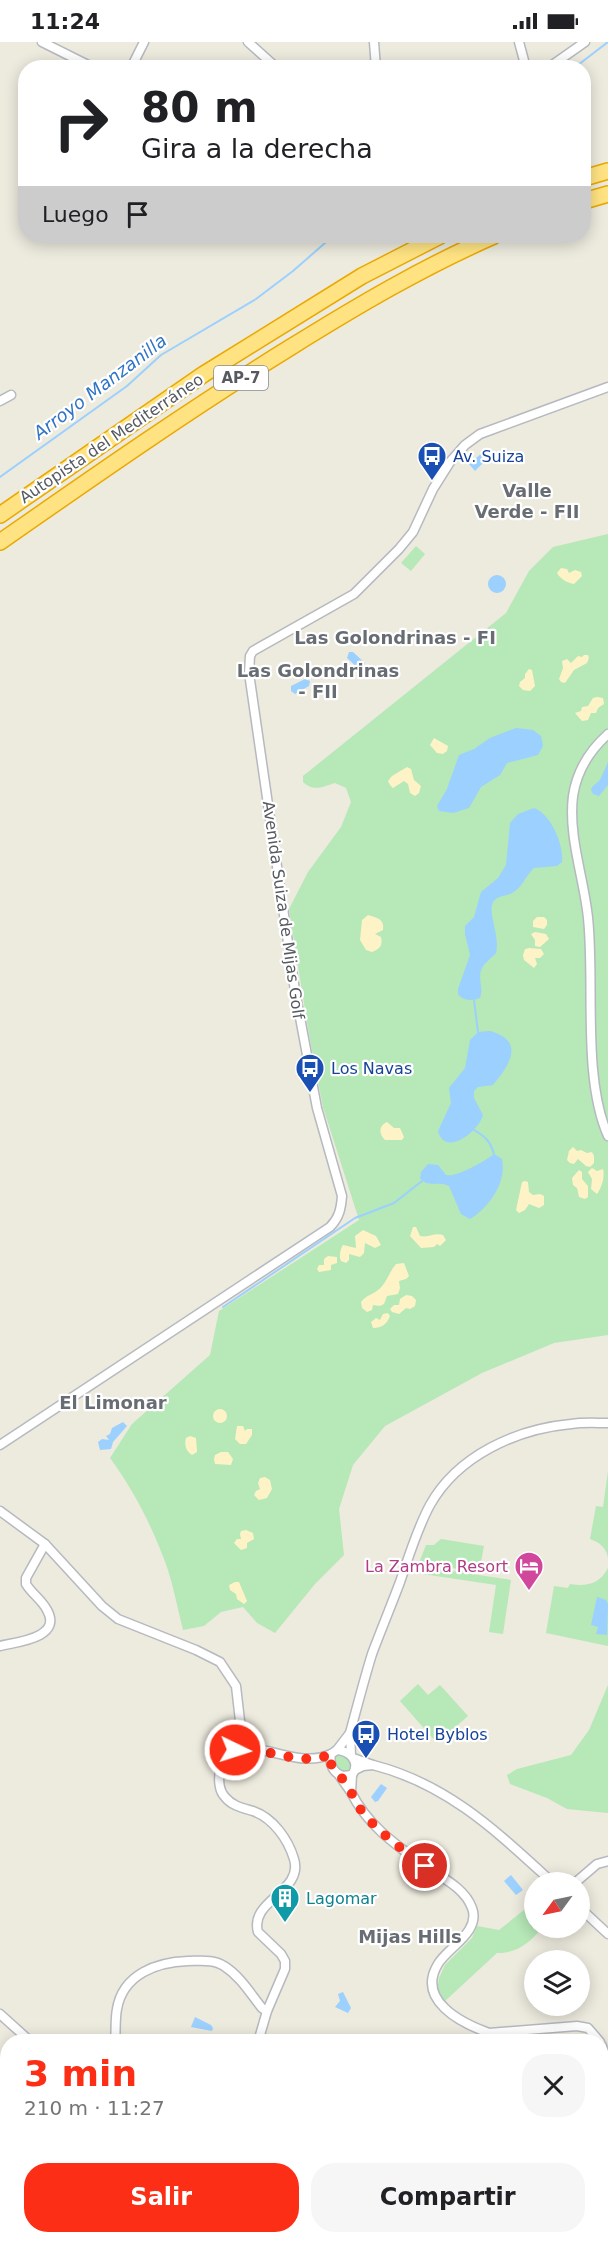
<!DOCTYPE html>
<html lang="es">
<meta charset="utf-8">
<style>
:root{--surface:#fff;--page:#f6f6f6;--text:#202124;--muted:#757577;--accent:#fc2e15}
body{margin:0;font-family:"DejaVu Sans",sans-serif;background:var(--page);color:var(--text);height:100vh;display:flex;flex-direction:column;font-size:22px;white-space:nowrap}
*{box-sizing:border-box;margin:0}
p{font-size:20px;color:var(--muted)}
.icon{flex:none;width:33px;height:33px;fill:none;stroke:currentColor;stroke-width:2;stroke-linecap:round;stroke-linejoin:round}
.map{position:relative;flex:1;overflow:hidden}
.sheet{position:absolute;left:0px;top:1992px;width:609px;height:210px;display:flex;flex-direction:column;background:var(--surface);border-radius:24px 24px 0 0;box-shadow:0 3px 15px #0003}
.sheet>*{flex:none}
.guide{position:absolute;left:18px;top:18px;width:573px;height:183px;border-radius:24px;box-shadow:0 3px 15px #0003;background:#fff;color:var(--text);overflow:hidden}
.needle{width:39px;rotate:237deg}
.buttons{position:absolute;left:524px;top:1830px;display:grid;gap:12px}
.buttons a{display:grid;place-items:center;width:66px;height:66px;border-radius:50%;background:var(--surface);box-shadow:0 3px 15px #0003;font-size:30px}
.pin{position:absolute;display:grid;place-items:center;width:51px;height:51px;color:#fff;margin:-26px;border:3px solid #fff;border-radius:50%;box-shadow:0 2px 6px #0007}
.me{position:absolute;width:66px;margin:-33px;rotate:94deg;stroke-linejoin:round;filter:drop-shadow(0 0 4px #0008)}
.turn{display:flex;align-items:center;gap:21px;height:126px;padding:0 24px;font-size:27px}
.turn .icon{width:78px;height:78px;stroke-width:2.5}
.turn b{display:block;font-size:42px;line-height:51px}
.then{display:flex;align-items:center;height:57px;padding:0 24px;background:#0003;gap:12px;font-size:22px}
.round{display:grid;place-items:center;flex:none;width:63px;height:63px;border-radius:24px;background:var(--page)}
.overview{display:flex;align-items:center;justify-content:space-between;height:102px;padding:0 24px}
h1{font-size:36px;font-weight:600;line-height:45px;color:var(--accent)}
.button{display:flex;gap:12px;margin-top:auto;padding:12px 24px}
.button a{flex:1;height:69px;border-radius:24px;background:var(--accent);color:#fff;font-size:24px;font-weight:600;line-height:69px;text-align:center}
.button a+a{background:var(--page);color:var(--text)}
.status{display:flex;justify-content:space-between;align-items:center;height:42px;padding:0 30px;background:var(--surface);direction:ltr}
.status svg{height:16px;fill:currentColor}
.map>svg:first-child{display:block}
</style>
<div class="status"><b>11:24</b><svg viewBox="0 0 49 12"><path d="M0 12V9h3v3zM5 12V6h3v6zM10 12V3h3v9zM15 12V0h3v12zM26 1h20v11H26zM47 4h2v5h-2z"/></svg></div>
<div class="map">
<svg width="608" height="2202" viewBox="0 0 608 2202">
<rect width="100%" height="100%" fill="#edeade"/>
<g fill="#b6e8b8">
<path d="M 608,492 L 608,1293 L 554,1301 L 482,1331 L 385,1384 L 353,1423 L 339,1467 L 344,1513 L 315,1542 L 275,1591 L 257,1581 L 243,1565 L 221,1570 L 204,1584 L 183,1588 C 178,1568 174,1547 168,1528 C 154,1488 135,1450 110,1416 L 132,1382 L 210,1313 L 219,1269 L 359,1178 L 323,1065 L 309,993 L 289,867 L 308,830 L 341,785 L 351,760 L 346,746 L 335,741 C 322,745 314,750 303,740 L 303,734 L 506,571 L 529,529 L 553,505 Z"/>
<path d="M 416,504 L 425,512 L 411,529 L 401,521 Z"/>
<path d="M 608,1429 L 608,1516 C 606,1505 600,1501 590,1497 L 596,1464 L 603,1465 Z"/>
<path d="M 441,1497 L 484,1504 L 479,1530 L 419,1521 L 426,1503 L 434,1503 Z"/>
<path d="M 419,1524 L 511,1538 L 503,1592 L 489,1590 L 496,1543 L 416,1531 Z"/>
<path d="M 608,1526 L 608,1604 L 546,1591 L 554,1544 L 568,1546 L 570,1542 C 586,1545 600,1542 608,1526 Z"/>
<path d="M 418,1642 L 428,1653 L 440,1643 L 468,1674 L 437,1701 L 400,1659 Z"/>
<path d="M 608,1643 L 608,1771 L 567,1767 L 547,1756 L 510,1742 L 507,1733 L 517,1727 L 571,1713 L 589,1688 Z"/>
<path d="M 343,1711 L 352,1721 L 351,1728 L 347,1730 L 339,1727 L 334,1721 L 336,1714 Z"/>
<path d="M 534,1851 L 534,1886 L 542,1886 C 529,1901 518,1911 497,1911 L 444,1960 L 437,1948 L 439,1936 L 445,1923 L 472,1896 L 477,1884 L 499,1888 L 530,1863 Z"/>
<path d="M 379,2195 L 414,2195 L 415,2202 L 384,2202 Z"/>
</g>
<g fill="#fef3c7">
<path d="M 561,526 L 567,527 L 569,531 L 575,528 L 581,530 L 582,534 L 574,542 C 568,541 560,537 557,531 Z"/>
<path d="M 584,613 L 588,613 L 589,616 L 587,621 L 574,628 L 565,641 L 561,640 L 559,637 L 563,626 L 562,619 L 567,617 L 571,621 L 578,614 L 582,615 Z"/>
<path d="M 529,627 L 532,628 L 535,644 L 530,649 L 523,648 L 519,644 L 520,640 L 525,636 L 525,632 Z"/>
<path d="M 597,655 L 603,656 L 604,662 L 598,666 L 596,671 L 591,671 L 588,678 L 582,679 L 575,671 L 581,669 L 582,665 L 588,664 L 593,656 Z"/>
<path d="M 434,696 L 448,704 L 447,709 L 443,712 L 437,711 L 430,703 Z"/>
<path d="M 407,725 L 411,727 L 414,738 L 421,744 L 419,751 L 415,754 L 410,751 L 408,742 L 404,739 L 393,746 L 390,743 L 388,739 L 392,734 Z"/>
<path d="M 368,873 C 377,876 385,877 383,888 L 375,892 L 381,895 C 383,903 380,907 372,910 L 366,908 L 360,898 L 362,878 Z"/>
<path d="M 537,875 L 544,875 L 547,878 L 547,883 L 544,887 L 533,885 L 533,879 Z"/>
<path d="M 535,890 L 546,892 L 549,897 L 540,905 L 535,904 L 535,898 L 531,892 Z"/>
<path d="M 529,906 L 541,907 L 544,912 L 540,916 L 535,916 L 537,922 L 534,926 L 524,918 L 523,913 L 525,907 Z"/>
<path d="M 387,1080 L 394,1086 L 400,1086 L 404,1095 L 402,1098 L 385,1098 C 379,1092 378,1084 387,1080 Z"/>
<path d="M 573,1105 L 577,1109 L 581,1108 L 587,1111 L 592,1110 L 594,1114 L 594,1121 L 590,1125 L 586,1124 L 578,1117 L 574,1122 L 570,1121 L 567,1118 L 569,1109 Z"/>
<path d="M 592,1126 L 597,1129 L 603,1127 C 605,1135 602,1145 597,1152 L 591,1147 L 592,1137 L 588,1130 Z"/>
<path d="M 579,1128 L 582,1130 L 582,1137 L 588,1144 L 588,1155 L 585,1157 L 579,1155 L 577,1146 L 573,1143 L 572,1136 Z"/>
<path d="M 525,1139 L 528,1140 L 529,1150 L 533,1153 L 540,1152 L 544,1154 L 544,1163 L 539,1166 L 529,1162 L 525,1168 L 519,1171 L 516,1168 L 522,1140 Z"/>
<path d="M 413,1185 L 416,1185 L 420,1194 C 427,1196 435,1190 443,1193 L 446,1198 L 440,1204 L 437,1202 L 434,1205 L 421,1206 L 410,1194 Z"/>
<path d="M 363,1188 L 376,1194 L 381,1203 L 375,1206 L 365,1201 L 364,1211 L 360,1215 L 349,1212 L 349,1218 L 346,1221 L 341,1219 C 339,1215 340,1207 343,1203 L 356,1206 L 355,1194 Z"/>
<path d="M 328,1214 L 337,1215 L 337,1221 L 331,1223 L 331,1228 L 319,1230 L 317,1227 L 319,1223 L 324,1223 L 324,1217 Z"/>
<path d="M 404,1221 L 409,1234 L 406,1237 L 399,1239 L 400,1246 L 398,1252 L 387,1254 L 384,1262 L 380,1264 L 373,1263 L 372,1268 L 367,1270 L 362,1266 L 361,1260 C 366,1253 372,1253 378,1248 C 387,1241 389,1230 396,1222 Z"/>
<path d="M 406,1253 L 412,1254 L 416,1258 L 415,1264 L 410,1267 L 406,1266 L 399,1272 L 392,1270 L 390,1267 L 394,1263 L 399,1263 L 400,1257 Z"/>
<path d="M 388,1271 L 390,1274 C 387,1282 382,1286 373,1286 L 371,1280 L 376,1276 L 380,1278 L 383,1272 Z"/>
<circle cx="220" cy="1374" r="7"/>
<path d="M 237,1384 L 243,1384 L 245,1389 L 247,1387 L 252,1387 L 252,1393 L 246,1402 L 240,1402 L 235,1397 Z"/>
<path d="M 190,1394 L 196,1396 L 197,1410 L 192,1413 C 186,1409 184,1403 186,1396 Z"/>
<path d="M 221,1410 L 228,1410 L 233,1417 L 231,1423 L 215,1422 L 214,1417 L 215,1413 Z"/>
<path d="M 265,1435 L 270,1438 L 272,1447 L 267,1456 L 259,1458 L 254,1453 L 256,1449 L 260,1447 L 258,1441 L 260,1436 Z"/>
<path d="M 246,1488 L 253,1491 L 254,1497 L 247,1501 L 247,1506 L 241,1508 L 234,1501 L 237,1497 L 241,1497 L 240,1492 L 241,1489 Z"/>
<path d="M 235,1540 L 239,1540 L 247,1559 L 244,1562 L 237,1557 L 236,1552 L 230,1548 L 229,1543 Z"/>
</g>
<g fill="#9bd0ff">
<path d="M 482,411 L 487,417 L 475,429 L 469,422 Z"/>
<circle cx="497" cy="542" r="9"/>
<path d="M 349,610 L 353,610 L 365,621 L 364,627 L 359,627 L 347,616 Z"/>
<path d="M 305,637 L 310,639 L 309,644 L 295,652 L 291,649 L 291,644 Z"/>
<path d="M 516,686 L 533,688 L 541,694 L 543,704 L 538,713 L 507,721 L 500,733 L 481,745 L 469,766 L 453,771 L 439,769 L 437,764 L 447,747 L 459,713 L 474,707 L 490,696 Z"/>
<path d="M 608,720 L 608,743 L 599,754 L 593,752 L 591,748 L 592,745 L 600,738 Z"/>
<path d="M 534,766 C 551,772 564,803 562,820 L 557,824 L 534,826 C 526,833 522,846 512,851 C 505,855 494,853 492,863 C 489,873 500,895 496,911 C 492,916 485,920 482,926 C 477,936 484,946 480,956 C 472,959 463,959 458,952 L 458,947 L 470,913 L 465,892 L 465,884 L 474,875 L 481,850 L 498,836 L 506,823 L 510,781 L 518,772 Z"/>
<path d="M 490,989 C 526,999 509,1024 493,1043 L 478,1045 L 474,1049 L 474,1056 L 483,1073 C 479,1089 445,1116 438,1089 L 451,1061 L 449,1046 L 465,1026 L 470,998 L 478,990 Z"/>
<path d="M 494,1112 L 502,1117 C 507,1140 489,1166 470,1177 L 461,1172 L 449,1144 C 439,1138 428,1147 420,1136 L 421,1130 L 428,1122 L 438,1123 L 446,1133 C 455,1136 486,1119 494,1112 Z"/>
<path d="M 123,1380 L 127,1384 L 113,1400 L 111,1407 L 100,1408 L 98,1400 L 102,1397 L 109,1398 L 106,1394 L 110,1392 L 112,1386 Z"/>
<path d="M 597,1555 L 606,1558 L 608,1562 L 607,1593 L 596,1592 L 598,1585 L 591,1583 Z"/>
<path d="M 381,1742 L 387,1746 L 378,1759 L 375,1760 L 371,1755 Z"/>
<path d="M 511,1833 L 523,1848 L 516,1853 L 504,1839 Z"/>
<path d="M 343,1950 L 351,1966 L 348,1971 L 335,1965 L 340,1959 L 338,1952 Z"/>
<path d="M 195,1975 L 211,1983 L 213,1986 L 212,1989 L 191,1985 Z"/>
</g>
<g fill="none" stroke-linecap="round" stroke-linejoin="round">
<g stroke="#9bd0ff" stroke-width="2">
<path d="M 574,26 L 608,0"/>
<path d="M 0,435 L 127,344 L 161,313 L 256,257 L 293,229 L 333,194"/>
<path d="M 474,958 L 478,990"/>
<path d="M 474,1088 C 486,1095 490,1099 494,1112"/>
<path d="M 223,1265 L 355,1176 L 394,1161 L 422,1139"/>
</g>
<g stroke="#b6b9bf" stroke-width="11">
<g id="street">
<path d="M 42,0 L 94,26"/>
<path d="M 248,0 L 277,26"/>
<path d="M 374,0 L 376,26"/>
<path d="M 519,0 L 526,26"/>
<path d="M 131,26 L 144,0"/>
<path d="M 548,26 L 585,0"/>
<path d="M 0,359 L 11,353"/>
<path d="M 608,692 C 589,709 577,728 573,754 C 568,795 584,836 588,876 C 595,942 582,1035 608,1094"/>
<path d="M 0,1403 L 330,1185 C 339,1176 341,1167 342,1154 L 317,1066 L 295,949 L 249,631 L 250,614 L 253,609 L 354,552 L 399,507 L 413,490 L 433,447 L 450,420 L 465,403 L 480,392 L 608,345"/>
<path d="M 0,1469 L 45,1502 L 102,1564 L 118,1577 L 196,1608 L 220,1620 L 236,1644 L 240,1679 L 232,1710"/>
<path d="M 0,1604 C 16,1600 63,1596 47,1568 C 42,1558 32,1552 26,1542 L 26,1536 L 45,1502"/>
<path d="M 240,1680 L 249,1699 L 256,1708"/>
<path d="M 350,1691 C 357,1665 364,1638 372,1612 C 381,1588 391,1564 400,1540 C 409,1514 417,1487 430,1463 C 458,1413 517,1387 571,1382 C 583,1380 596,1381 608,1381"/>
<path d="M 337,1708 C 350,1709 361,1720 352,1733 L 343,1734 C 333,1731 329,1722 331,1712 Z"/>
<path d="M 337,1708 L 350,1691 L 351,1713"/>
<path d="M 353,1716 L 373,1723 L 363,1724 L 355,1728"/>
<path d="M 373,1723 C 448,1742 497,1790 552,1840"/>
<path d="M 339,1733 L 351,1750 L 352,1733"/>
<path d="M 351,1750 C 367,1783 396,1803 425,1824 C 441,1835 465,1846 472,1866 C 481,1890 448,1905 438,1922 C 416,1958 461,1981 489,1991 L 577,1984 L 588,1986 L 600,2000"/>
<path d="M 576,1840 L 597,1822 L 608,1819"/>
<path d="M 579,1865 L 608,1892"/>
<path d="M 0,1972 L 31,2000"/>
<path d="M 115,2000 C 116,1989 115,1977 117,1967 C 123,1932 157,1920 188,1919 C 200,1919 214,1917 224,1924 C 240,1934 250,1951 262,1966 L 267,1969"/>
<path d="M 258,2000 L 267,1969 L 285,1927 L 285,1919 L 281,1912 L 258,1890 C 249,1858 304,1850 294,1817 C 288,1797 273,1776 253,1769 C 243,1766 232,1764 225,1755 C 214,1744 219,1713 236,1708 C 264,1700 299,1727 331,1712"/>
<path d="M 602,2004 L 604,2016 L 602,2026"/>
<path d="M 0,2086 L 8,2079"/>
<path d="M 169,2194 L 187,2202"/>
<path d="M 428,2194 L 436,2202"/>
<path d="M 233,2202 L 239,2194"/>
<path d="M 331,2202 L 332,2194"/>
<path d="M 507,2202 L 518,2194"/>
</g>
</g>
<g stroke="#eaa900" stroke-width="18">
<g id="highway">
<path d="M 584,136 L 608,129"/>
<path d="M 584,159 L 608,152"/>
<path d="M 0,473 L 204,332 L 362,234 L 440,194"/>
<path d="M 0,500 C 96,433 192,366 291,305 C 357,264 423,225 494,194"/>
</g>
</g>
<use href="#street" stroke="#fff" stroke-width="8"/>
<use href="#highway" stroke="#ffe382" stroke-width="15"/>
</g>
<g fill="none" stroke-linecap="round" stroke-linejoin="round">
<path stroke="#fc2e15" stroke-width="10" stroke-dasharray="0 18" d="M 235,1708 C 266,1704 301,1726 331,1712 C 328,1726 337,1730 345,1740 C 352,1750 356,1762 364,1772 C 382,1793 404,1809 425,1824"/>
</g>
<defs>
<g id="bus-pin" transform="scale(1.5)"><path d="M0 17L-7.5 6A9.5 9.5 0 1 1 7.5 6Z" fill="#1a4fb4" stroke="#fff"/><path d="M-5-6H5V4H4V6H2V4H-2V6H-4V4H-5ZM-3.5-4V0h7V-4ZM-3.5 1.2v1.5H-2V1.2ZM2 1.2v1.5H3.5V1.2Z" fill="#fff"/></g>
<g id="hotel-pin" transform="scale(1.5)"><path d="M0 17L-7.5 6A9.5 9.5 0 1 1 7.5 6Z" fill="#d1479c" stroke="#fff"/><path d="M-6-4.5h1.5V1H6V5H4.5V3h-9V5H-6ZM-4 0a1.8 1.8 0 1 1 3.6 0ZM.5 0V-2.5h3Q6-2.5 6 0Z" fill="#fff"/></g>
<g id="building-pin" transform="scale(1.5)"><path d="M0 17L-7.5 6A9.5 9.5 0 1 1 7.5 6Z" fill="#0f9aa8" stroke="#fff"/><path d="M-4-6H4V6H1V3H-1V6H-4ZM-2.5-4.3h1.7v1.8h-1.7ZM.8-4.3h1.7v1.8H.8ZM-2.5-1h1.7V.8h-1.7ZM.8-1h1.7V.8H.8Z" fill="#fff"/></g>
</defs>
<g fill-rule="evenodd">
<use href="#bus-pin" x="432" y="414"/>
<use href="#bus-pin" x="310" y="1026"/>
<use href="#hotel-pin" x="529" y="1524"/>
<use href="#bus-pin" x="366" y="1692"/>
<use href="#building-pin" x="285" y="1856"/>
</g>
<g text-anchor="middle" stroke-width="4.5" stroke-linejoin="round" paint-order="stroke">
<rect fill="#fff" stroke="#898c90" stroke-width="1.5" x="214" y="324" width="54" height="24" rx="4.5"/>
<g font-size="15" font-weight="bold" fill="#575b61">
<text x="241" y="341">AP-7</text>
</g>
<g font-size="16" fill="#575b61" stroke="#fff">
<text transform="translate(111 396) rotate(-34)" y="6">Autopista del Mediterráneo</text>
<text transform="translate(284 868) rotate(82)" y="6">Avenida Suiza de Mijas Golf</text>
</g>
<g font-size="16" fill="#164399" stroke="#fff" text-anchor="start">
<text x="453" y="420">Av. Suiza</text>
<text x="331" y="1032">Los Navas</text>
<text x="387" y="1698">Hotel Byblos</text>
</g>
<g font-size="16" fill="#b23c85" stroke="#fff" text-anchor="end">
<text x="508" y="1530">La Zambra Resort</text>
</g>
<g font-size="16" fill="#0d838f" stroke="#fff" text-anchor="start">
<text x="306" y="1862">Lagomar</text>
</g>
<g font-size="18" font-style="italic" fill="#3074c5" stroke="#fff">
<text transform="translate(100 345) rotate(-37)" y="6">Arroyo Manzanilla</text>
</g>
<g font-size="18" font-weight="bold" fill="#686d73" stroke="#fff">
<text x="527" y="455">Valle<tspan x="527" dy="21">Verde - FII</tspan></text>
<text x="395" y="602">Las Golondrinas - FI</text>
<text x="318" y="635">Las Golondrinas<tspan x="318" dy="21">- FII</tspan></text>
<text x="113" y="1367">El Limonar</text>
<text x="410" y="1901">Mijas Hills</text>
</g>
</g>
</svg>
<div class="buttons">
<a><svg class="needle" viewBox="-14 -14 28 28"><path d="M0-13l5 13h-10z" fill="#e53935"/><path d="M0 13l5-13h-10z" fill="#757577"/></svg></a>
<a><svg class="icon" aria-label="layers" viewBox="0 0 24 24"><path d="M12 4l9 5-9 5-9-5zM3 14l9 5 9-5"/></svg></a>
</div>
<div class="pin" style="left:425px;top:1824px;background:#d93025"><svg class="icon" aria-label="arrive" viewBox="0 0 24 24"><path d="M6 21V4h12l-3 4 3 4H6"/></svg></div>
<svg class="me" style="left:235px;top:1708px" viewBox="-20 -20 40 40"><circle r="17" fill="#fc2e15" stroke="#fff" stroke-width="3"/><path d="M0-11L8 9 0 5-8 9z" fill="#fff"/></svg>
<div class="guide">
<div class="turn"><svg class="icon" aria-label="right" viewBox="0 0 24 24"><path d="M7 20v-9h11M14 6l5 5-5 5"/></svg><div><b>80 m</b>Gira a la derecha</div></div>
<div class="then">Luego<svg class="icon" aria-label="arrive" viewBox="0 0 24 24"><path d="M6 21V4h12l-3 4 3 4H6"/></svg></div>
</div>
<section class="sheet">
<div class="overview"><div><h1>3 min</h1><p>210 m · 11:27</p></div><a class="round"><svg class="icon" aria-label="close" viewBox="0 0 24 24"><path d="M6 6l12 12M18 6L6 18"/></svg></a></div>
<div class="button"><a>Salir</a><a>Compartir</a></div>
</section>
</div>
